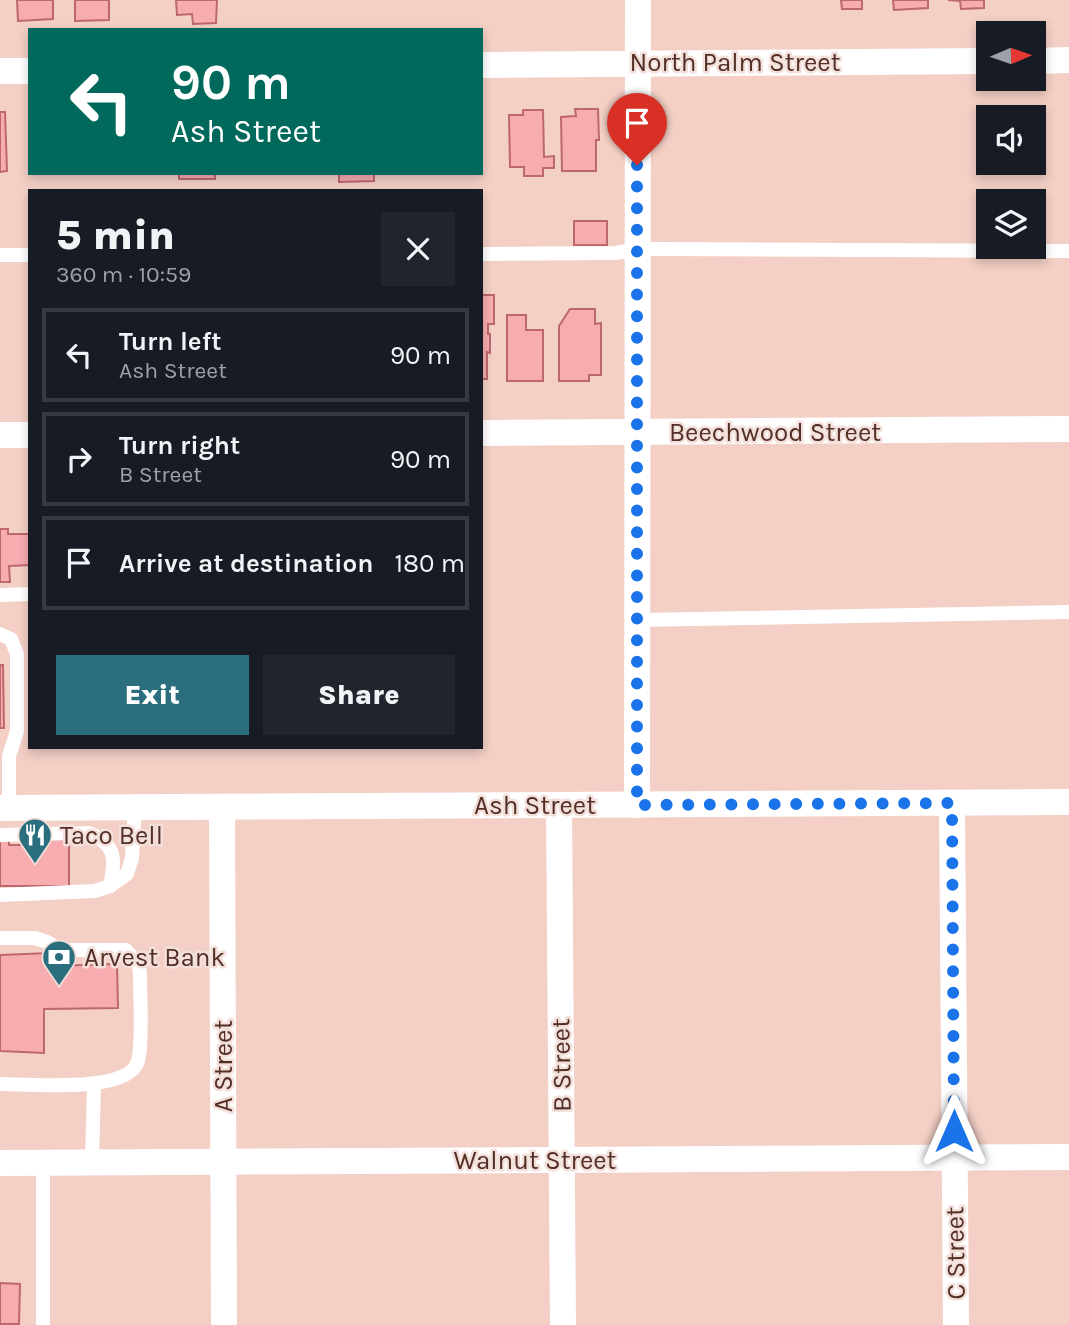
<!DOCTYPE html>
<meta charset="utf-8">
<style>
:root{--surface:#171b24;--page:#20242c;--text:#f1f3f6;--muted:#9ea1a6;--line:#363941;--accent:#2b6f7f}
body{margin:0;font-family:Karla,sans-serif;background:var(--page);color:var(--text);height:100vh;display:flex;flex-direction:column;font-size:26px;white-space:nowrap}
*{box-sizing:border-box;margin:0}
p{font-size:23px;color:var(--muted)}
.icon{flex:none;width:38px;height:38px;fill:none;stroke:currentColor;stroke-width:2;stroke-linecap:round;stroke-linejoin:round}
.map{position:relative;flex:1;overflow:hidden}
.details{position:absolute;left:28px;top:189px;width:455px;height:560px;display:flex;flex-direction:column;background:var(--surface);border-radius:0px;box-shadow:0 4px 10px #0003}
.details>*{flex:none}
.guide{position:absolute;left:28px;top:28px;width:455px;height:147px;border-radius:0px;box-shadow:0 4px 10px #0003;background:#00695c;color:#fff;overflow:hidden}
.needle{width:46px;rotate:88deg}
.tools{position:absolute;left:976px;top:21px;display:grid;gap:14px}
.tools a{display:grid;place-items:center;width:70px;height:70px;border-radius:0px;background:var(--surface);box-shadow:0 4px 10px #0003;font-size:35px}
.pin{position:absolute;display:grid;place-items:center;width:60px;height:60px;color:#fff;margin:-72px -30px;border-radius:50% 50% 50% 0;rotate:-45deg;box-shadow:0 0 7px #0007}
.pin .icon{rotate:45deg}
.me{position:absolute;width:77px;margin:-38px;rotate:0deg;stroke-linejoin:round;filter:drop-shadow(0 0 5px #0008)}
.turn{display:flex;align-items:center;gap:24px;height:147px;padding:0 28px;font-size:32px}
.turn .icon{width:91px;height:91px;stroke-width:2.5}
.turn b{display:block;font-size:49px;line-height:60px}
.round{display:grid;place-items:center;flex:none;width:74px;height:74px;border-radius:0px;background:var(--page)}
.headline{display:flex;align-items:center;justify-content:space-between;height:119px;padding:0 28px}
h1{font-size:42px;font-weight:800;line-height:52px}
.cta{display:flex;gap:14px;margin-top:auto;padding:14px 28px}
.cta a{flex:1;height:80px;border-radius:0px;background:var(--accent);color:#fff;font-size:28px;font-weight:800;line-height:80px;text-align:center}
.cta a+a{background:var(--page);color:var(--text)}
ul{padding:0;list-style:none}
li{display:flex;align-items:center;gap:21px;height:94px;margin:0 14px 10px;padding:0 14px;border:4px solid var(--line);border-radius:0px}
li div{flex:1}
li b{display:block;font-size:26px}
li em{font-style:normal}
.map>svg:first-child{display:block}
</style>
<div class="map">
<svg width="1069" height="1325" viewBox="0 0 1069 1325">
<rect width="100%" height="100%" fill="#f3cfc5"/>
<g fill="#f7acb0" stroke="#bd676f" stroke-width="2">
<path d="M 17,0 L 53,0 L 53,19 L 18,21 Z"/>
<path d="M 75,0 L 109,0 L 109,20 L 75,21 Z"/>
<path d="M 176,0 L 217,0 L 216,23 L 193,24 L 192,14 L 177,15 Z"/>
<path d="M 841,0 L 862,0 L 862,9 L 842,9 Z"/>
<path d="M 893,0 L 928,0 L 928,8 L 894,10 Z"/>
<path d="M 948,0 L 984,0 L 984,8 L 961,9 L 960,1 Z"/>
<path d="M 575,109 L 598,109 L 599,140 L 596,140 L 596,171 L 562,171 L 561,117 L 576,116 Z"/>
<path d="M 523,110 L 543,110 L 544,157 L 554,156 L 554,168 L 543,168 L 543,176 L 524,176 L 524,167 L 510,167 L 509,115 L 523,115 Z"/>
<path d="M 0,112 L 5,112 L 7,171 L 0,172 Z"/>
<rect x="179" y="173" width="36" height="6"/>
<path d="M 339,173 L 374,173 L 374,181 L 339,182 Z"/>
<rect x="574" y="221" width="33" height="24"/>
<path d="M 481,295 L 494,295 L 494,324 L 488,324 L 488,334 L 490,334 L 490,353 L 487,352 L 487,379 L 481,379 Z"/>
<path d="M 570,309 L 595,309 L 595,324 L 601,323 L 601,375 L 589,375 L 589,381 L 559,381 L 559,326 Z"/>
<path d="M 507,315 L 526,315 L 526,330 L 543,330 L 543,381 L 507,381 Z"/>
<path d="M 0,529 L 8,529 L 8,534 L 30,534 L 30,565 L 9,566 L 10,582 L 0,582 Z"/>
<path d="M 0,665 L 3,665 L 4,728 L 0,728 Z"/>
<path d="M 0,840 L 9,840 L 9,845 L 35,845 L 35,840 L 69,840 L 69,886 L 0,886 Z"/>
<path d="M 50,953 L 49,966 L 117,964 L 118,1008 L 44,1009 L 44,1053 L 0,1051 L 0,955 Z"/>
<path d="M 0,1283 L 20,1284 L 19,1324 L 0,1324 Z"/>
</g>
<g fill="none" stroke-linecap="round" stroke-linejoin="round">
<g stroke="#fff" stroke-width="14">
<path d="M 481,254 L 616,253 L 637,249 L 660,249 L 1069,251"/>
<path d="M 0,255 L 30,255"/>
<path d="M 0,595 L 30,594"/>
<path d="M 637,620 L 1069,612"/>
<path d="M 0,634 L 11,639 L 17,654 L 17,731 L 9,756 L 9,808"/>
<path d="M 0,835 L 89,833 C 116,844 116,859 110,886"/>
<path d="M 0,895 L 95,891 L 110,886 L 127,874 L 132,858 L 135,807"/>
<path d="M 0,938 L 35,938 L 47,942 L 60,950 L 126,950 L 139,965 L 140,974 C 140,995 143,1043 138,1061 C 129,1094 28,1084 0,1084"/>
<path d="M 43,1163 L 43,1325"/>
<path d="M 92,1163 L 94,1085"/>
</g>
<g stroke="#fff" stroke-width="26">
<path d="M 1034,61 L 1069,60"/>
<path d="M 481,65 L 989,61"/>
<path d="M 0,71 L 30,71"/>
<path d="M 481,433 L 1069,429"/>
<path d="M 0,435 L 30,435"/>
<path d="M 952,803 L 956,1325"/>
<path d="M 559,805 L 563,1325"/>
<path d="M 637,805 L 638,0"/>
<path d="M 222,807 L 224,1325"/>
<path d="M 0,808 L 1069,802"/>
<path d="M 0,1163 L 1069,1157"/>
</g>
</g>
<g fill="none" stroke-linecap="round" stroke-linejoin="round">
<path stroke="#1a73e8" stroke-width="12" stroke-dasharray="0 21.6" d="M 637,165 L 637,805 L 952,803 L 954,1131"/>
</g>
<defs>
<g id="restaurant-pin" transform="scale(1.75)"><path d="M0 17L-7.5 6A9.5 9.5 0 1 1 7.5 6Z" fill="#2b6f7f" stroke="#f3e0db"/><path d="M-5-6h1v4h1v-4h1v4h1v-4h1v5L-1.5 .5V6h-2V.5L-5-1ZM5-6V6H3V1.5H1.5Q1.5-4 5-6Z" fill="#fff"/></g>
<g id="bank-pin" transform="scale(1.75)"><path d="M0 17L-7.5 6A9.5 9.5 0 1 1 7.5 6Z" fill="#2b6f7f" stroke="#f3e0db"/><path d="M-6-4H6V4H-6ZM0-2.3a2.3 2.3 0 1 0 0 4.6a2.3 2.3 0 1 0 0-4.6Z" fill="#fff"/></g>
</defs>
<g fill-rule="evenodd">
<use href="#restaurant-pin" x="35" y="835"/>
<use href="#bank-pin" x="59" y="957"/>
</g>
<g text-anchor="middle" stroke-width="5" stroke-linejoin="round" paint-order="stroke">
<g font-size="26" fill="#532f26" stroke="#f3e0db">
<text x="735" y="71">North Palm Street</text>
<text x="775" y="441">Beechwood Street</text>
<text x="535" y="814">Ash Street</text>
<text transform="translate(561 1065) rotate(-91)" y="9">B Street</text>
<text transform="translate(223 1066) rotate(-90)" y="9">A Street</text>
<text x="535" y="1169">Walnut Street</text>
<text transform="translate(955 1253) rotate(-91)" y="9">C Street</text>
</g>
<g font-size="26" fill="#532f26" stroke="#f3e0db" text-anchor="start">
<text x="60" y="844">Taco Bell</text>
<text x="84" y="966">Arvest Bank</text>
</g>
</g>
</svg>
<div class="tools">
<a><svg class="needle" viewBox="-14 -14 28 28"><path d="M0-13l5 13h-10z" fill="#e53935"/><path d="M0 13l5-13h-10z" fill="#9ea1a6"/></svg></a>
<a><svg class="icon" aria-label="sound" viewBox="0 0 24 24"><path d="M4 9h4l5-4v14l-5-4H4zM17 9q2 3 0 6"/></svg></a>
<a><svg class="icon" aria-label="layers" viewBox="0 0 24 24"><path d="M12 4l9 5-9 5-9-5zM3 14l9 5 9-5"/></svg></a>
</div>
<div class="pin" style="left:637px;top:165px;background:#d93025"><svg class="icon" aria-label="arrive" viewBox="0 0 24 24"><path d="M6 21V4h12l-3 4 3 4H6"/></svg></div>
<svg class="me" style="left:954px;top:1131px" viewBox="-20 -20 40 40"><path d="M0-17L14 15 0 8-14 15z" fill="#1a73e8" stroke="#fff" stroke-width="4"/></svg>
<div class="guide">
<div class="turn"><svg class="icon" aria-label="left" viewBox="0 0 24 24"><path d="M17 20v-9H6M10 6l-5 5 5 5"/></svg><div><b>90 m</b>Ash Street</div></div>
</div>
<section class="details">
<div class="headline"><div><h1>5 min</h1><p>360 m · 10:59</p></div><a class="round"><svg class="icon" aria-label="close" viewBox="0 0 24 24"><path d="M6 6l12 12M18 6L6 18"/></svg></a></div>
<ul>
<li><svg class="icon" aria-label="left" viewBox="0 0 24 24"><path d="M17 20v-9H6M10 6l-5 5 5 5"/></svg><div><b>Turn left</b><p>Ash Street</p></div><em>90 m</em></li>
<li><svg class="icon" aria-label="right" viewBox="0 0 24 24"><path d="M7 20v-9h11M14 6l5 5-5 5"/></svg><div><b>Turn right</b><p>B Street</p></div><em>90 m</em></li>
<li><svg class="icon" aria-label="arrive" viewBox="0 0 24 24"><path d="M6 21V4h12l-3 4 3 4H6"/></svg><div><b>Arrive at destination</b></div><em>180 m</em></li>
</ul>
<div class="cta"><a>Exit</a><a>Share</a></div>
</section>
</div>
